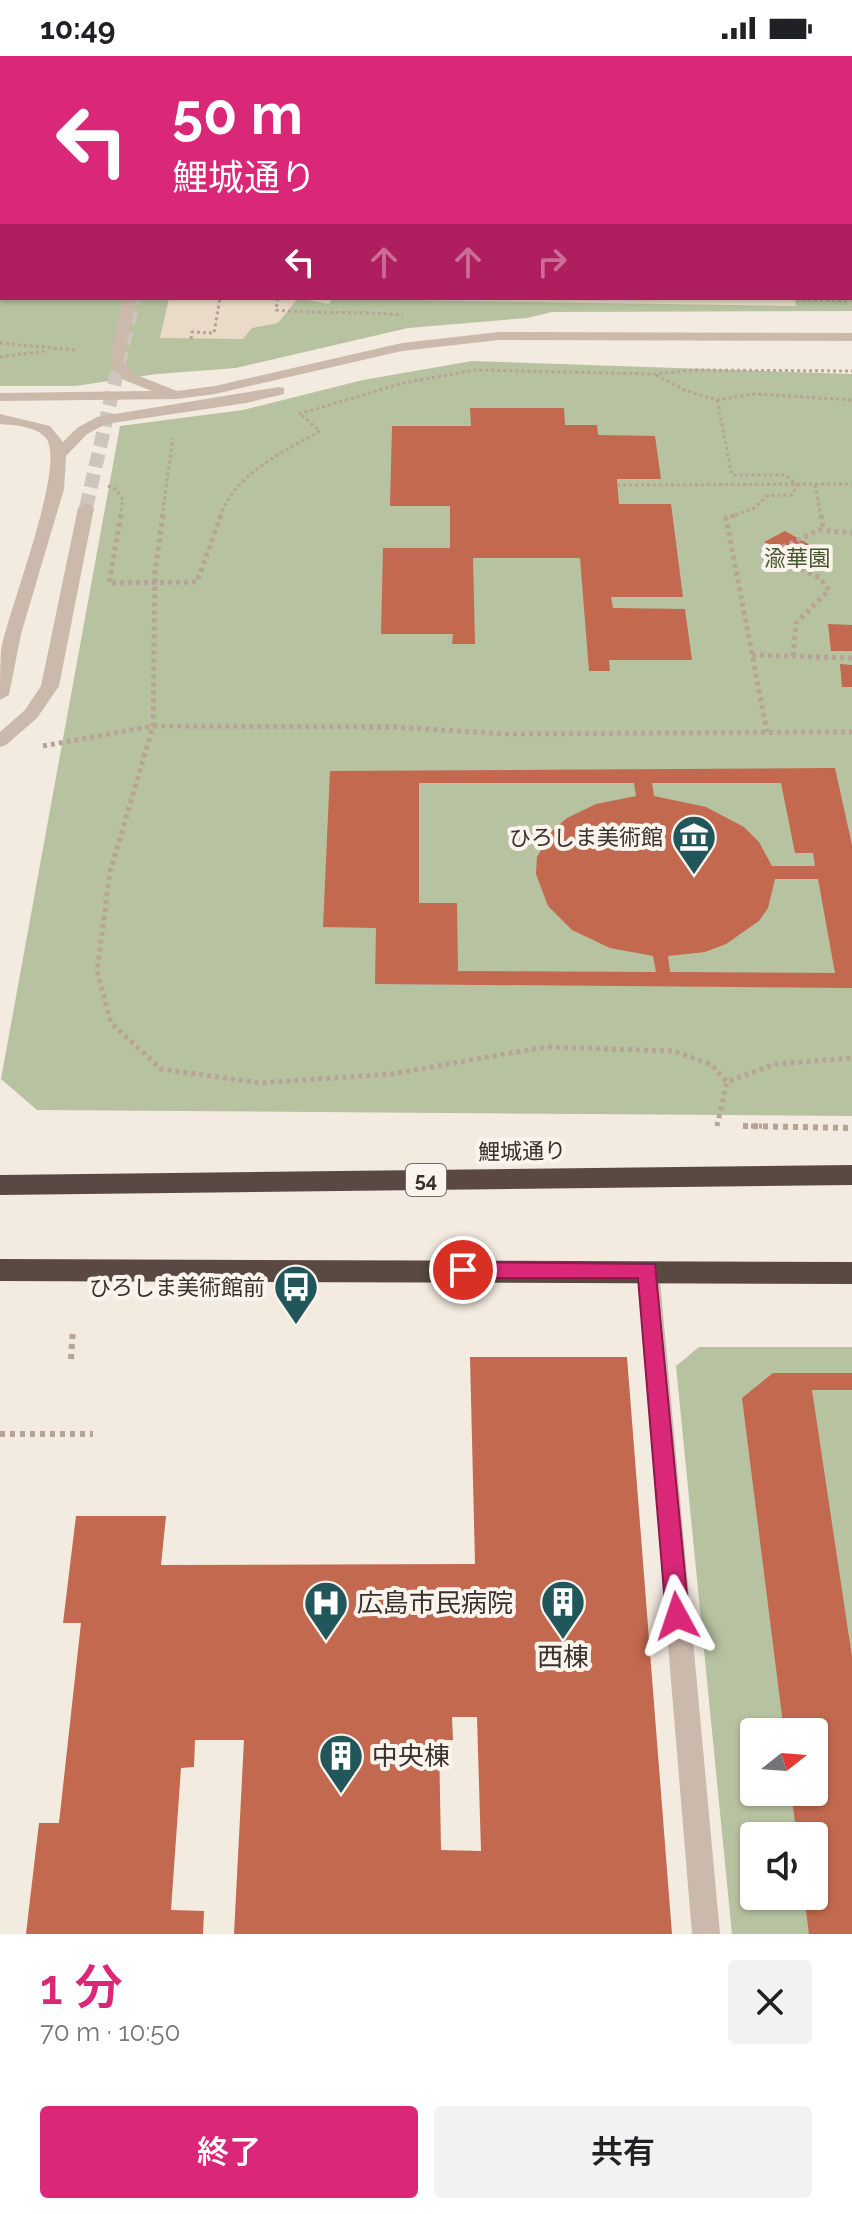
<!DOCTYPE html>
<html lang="ja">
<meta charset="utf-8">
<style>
:root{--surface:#fff;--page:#f2f2f2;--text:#202124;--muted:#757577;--accent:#db2777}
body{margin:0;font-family:Raleway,"Noto Sans JP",sans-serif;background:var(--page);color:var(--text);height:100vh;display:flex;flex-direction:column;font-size:30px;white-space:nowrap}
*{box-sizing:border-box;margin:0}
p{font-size:26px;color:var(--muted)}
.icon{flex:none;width:44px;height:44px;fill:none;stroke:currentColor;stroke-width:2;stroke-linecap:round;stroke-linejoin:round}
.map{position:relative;height:1878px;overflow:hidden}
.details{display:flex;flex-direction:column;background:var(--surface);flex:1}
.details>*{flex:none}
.hud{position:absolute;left:0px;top:0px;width:852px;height:244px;box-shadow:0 2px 6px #0004;background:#db2777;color:#fff;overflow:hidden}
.needle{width:52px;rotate:73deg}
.controls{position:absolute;left:740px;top:1662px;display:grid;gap:16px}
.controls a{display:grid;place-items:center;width:88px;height:88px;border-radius:8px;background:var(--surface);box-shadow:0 2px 6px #0004;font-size:40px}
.pin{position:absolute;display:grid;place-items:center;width:68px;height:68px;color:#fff;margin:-34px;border:4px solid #fff;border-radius:50%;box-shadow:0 2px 8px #0007}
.me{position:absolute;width:88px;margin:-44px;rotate:355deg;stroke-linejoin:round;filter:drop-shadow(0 0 6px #0008)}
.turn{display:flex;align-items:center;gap:28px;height:168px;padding:0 40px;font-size:36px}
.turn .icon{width:104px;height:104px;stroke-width:2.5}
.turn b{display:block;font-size:56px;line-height:68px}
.lanes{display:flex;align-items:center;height:76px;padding:0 40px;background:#0003;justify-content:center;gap:40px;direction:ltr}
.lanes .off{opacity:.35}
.round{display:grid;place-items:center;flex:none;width:84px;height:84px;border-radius:8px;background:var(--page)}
.head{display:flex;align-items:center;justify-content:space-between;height:136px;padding:0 40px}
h1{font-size:48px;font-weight:600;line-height:60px;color:var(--accent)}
.action{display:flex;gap:16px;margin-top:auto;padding:16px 40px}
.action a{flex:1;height:92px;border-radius:8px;background:var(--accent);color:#fff;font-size:32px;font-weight:600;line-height:92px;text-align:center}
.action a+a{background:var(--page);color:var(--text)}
.status{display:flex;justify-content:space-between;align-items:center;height:56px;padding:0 40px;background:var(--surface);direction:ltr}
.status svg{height:22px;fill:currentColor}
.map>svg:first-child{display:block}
</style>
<div class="status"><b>10:49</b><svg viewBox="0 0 49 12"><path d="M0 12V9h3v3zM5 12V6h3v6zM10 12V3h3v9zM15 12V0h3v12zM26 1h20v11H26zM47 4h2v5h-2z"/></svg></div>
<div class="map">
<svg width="852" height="1878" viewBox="0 0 852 1878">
<rect width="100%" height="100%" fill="#f3eae0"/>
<g fill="#b7c2a0" fill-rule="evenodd">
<path d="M 0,0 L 852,0 L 852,255 L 552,256 L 527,262 L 408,272 L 236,312 L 157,318 L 75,330 L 0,330 ZM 2,2 L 850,2 L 850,242 L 2,242 Z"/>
<path d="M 472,305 L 852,318 L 852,1060 L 37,1054 L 1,1023 L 120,370 L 243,354 L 363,324 Z"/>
<path d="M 699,1291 L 852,1291 L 852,1878 L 732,1878 L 676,1310 ZM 754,1676 L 814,1676 L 814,1736 L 754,1736 ZM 754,1780 L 814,1780 L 814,1840 L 754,1840 Z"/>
</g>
<path fill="#eadac8" d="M 169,242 L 795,242 L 796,250 L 332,243 L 329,248 L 298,242 L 278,267 L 252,272 L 243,283 L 160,282 Z"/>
<g fill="#c2694f" fill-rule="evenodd">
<path d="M 470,352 L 564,352 L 565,369 L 597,369 L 598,379 L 655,380 L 661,423 L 617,423 L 619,448 L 671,448 L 683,541 L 611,541 L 613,552 L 685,553 L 692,604 L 609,604 L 610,615 L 589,615 L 580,502 L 473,502 L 475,588 L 452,588 L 453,578 L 381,578 L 383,492 L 450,492 L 450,450 L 390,450 L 392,370 L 471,370 Z"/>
<path d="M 785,475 L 810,489 L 789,501 L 764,486 Z"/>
<path d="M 828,568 L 852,569 L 852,595 L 831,595 Z"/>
<path d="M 840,608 L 852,609 L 852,631 L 842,631 Z"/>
<path d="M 835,712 L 852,789 L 852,932 L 375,928 L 376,872 L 323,871 L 330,715 ZM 419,727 L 634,727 L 636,740 L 596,748 L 567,762 L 553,774 L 537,801 L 536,818 L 548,850 L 572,874 L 610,892 L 653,900 L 656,916 L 458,915 L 457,847 L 419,847 ZM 652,727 L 781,727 L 795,797 L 813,797 L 815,810 L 772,810 L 759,786 L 744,771 L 706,751 L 654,740 ZM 775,823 L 818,823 L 835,917 L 670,916 L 668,900 L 705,896 L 726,888 L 759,865 L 768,852 Z"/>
<path d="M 470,1301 L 627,1301 L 672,1878 L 234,1878 L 244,1684 L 195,1684 L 194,1711 L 181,1712 L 171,1854 L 204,1855 L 203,1878 L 26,1878 L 39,1767 L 59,1767 L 81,1567 L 63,1567 L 76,1460 L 166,1460 L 161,1509 L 475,1508 ZM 452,1661 L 477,1661 L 481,1795 L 441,1794 L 439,1684 L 453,1684 Z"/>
<path d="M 773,1317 L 852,1317 L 852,1334 L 812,1334 L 852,1601 L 852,1878 L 809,1878 L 804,1840 L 814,1840 L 814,1780 L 797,1780 L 791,1736 L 814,1736 L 814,1676 L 784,1676 L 742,1342 Z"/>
</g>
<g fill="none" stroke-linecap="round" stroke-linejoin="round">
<path stroke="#cec5bc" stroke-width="14" stroke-dasharray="14 7" stroke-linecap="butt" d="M 86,452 L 134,242"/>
<g stroke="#b7a496" stroke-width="3" stroke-dasharray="3 3" stroke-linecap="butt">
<path d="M 119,0 L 128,2"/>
<path d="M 278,242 L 276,254 C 319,258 360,255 403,259"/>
<path d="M 456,242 L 461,244"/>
<path d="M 796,244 L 852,245"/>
<path d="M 191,283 L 192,276 L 214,277 L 220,242"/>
<path d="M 0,287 L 77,294"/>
<path d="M 0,301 L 46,295"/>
<path d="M 656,319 L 684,334 L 717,344 L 755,338 L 852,344"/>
<path d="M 717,344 L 732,419 L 786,419 L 797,429 L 792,439 L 767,440 L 754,452 L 730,461"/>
<path d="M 299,358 L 403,327 L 476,314 L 656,318 L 694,314 L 852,315"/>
<path d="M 617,429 L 852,428"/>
<path d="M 815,429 L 821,461"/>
<path d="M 108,430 L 116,433 L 123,444 L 120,461"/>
<path d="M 162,461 L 173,382"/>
<path d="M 220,461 C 235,417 282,397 320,375 L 300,358"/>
</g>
<g stroke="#b7a496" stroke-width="5" stroke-dasharray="4 4" stroke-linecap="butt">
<path d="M 121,459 L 109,527 L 197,526 L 221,459"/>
<path d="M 163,459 L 155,515 L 153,670 L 110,816 L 97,915 L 111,967 L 161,1013 L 260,1027 L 391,1018 L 545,991 L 674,995 L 712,1009 L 727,1026"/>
<path d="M 735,459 L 726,462 L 767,676"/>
<path d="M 821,459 L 823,472"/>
<path d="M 752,599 L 852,602"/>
<path d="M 793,600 L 796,567 L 829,534 L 820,522 L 768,498 L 819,474 L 852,477"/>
<path d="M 43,690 L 153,670 L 394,671 L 505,678 L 852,676"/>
<path d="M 717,1070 L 727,1026 L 775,1008 L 852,1002"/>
<path d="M 743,1070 L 762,1070"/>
</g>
<g stroke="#b7a496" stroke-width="6" stroke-dasharray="5 5" stroke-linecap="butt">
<path d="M 743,1070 L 852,1072"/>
<path d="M 71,1303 L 73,1273"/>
<path d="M 0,1378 L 93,1378"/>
</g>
<g fill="#cbb9ac" fill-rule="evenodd">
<rect x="180" y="0" width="12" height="2"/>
<rect x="0" y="72" width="2" height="8"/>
<path d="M 123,242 L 137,242 L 123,305 L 134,318 L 177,335 L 215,330 L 402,287 L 499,276 L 852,277 L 852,285 L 499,284 L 402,295 L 215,338 L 177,343 L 0,345 L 0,337 L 152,335 L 124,324 L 109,306 Z"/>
<path d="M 279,331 L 284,332 L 284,338 L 246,347 L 106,368 L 87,378 L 66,400 L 64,433 L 21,578 L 9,639 L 0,644 C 0,628 0,611 1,595 C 7,556 67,410 46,382 C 36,370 14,369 0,368 L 0,358 L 50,370 L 63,386 L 77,372 L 97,361 Z"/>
<path d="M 86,447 L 94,452 L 59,630 L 37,662 L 6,689 L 0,691 L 0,676 L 25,654 L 41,630 L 78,452 Z"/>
<path d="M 648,1205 L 656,1208 L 659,1214 L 720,1878 L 692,1878 L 637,1214 L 640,1208 Z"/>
</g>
<g fill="#5a4942" fill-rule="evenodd">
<path d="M 852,1109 L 852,1129 L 0,1139 L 0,1119 Z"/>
<path d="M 0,1203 L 852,1206 L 852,1228 L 0,1225 Z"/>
</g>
</g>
<path fill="#db2777" stroke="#8e194d" stroke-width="2" d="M 463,1206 L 655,1208 L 689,1560 L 686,1568 L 677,1571 L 669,1568 L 666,1560 L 638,1222 L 463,1222 L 453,1214 Z"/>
<defs>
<g id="museum-pin" transform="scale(2.3)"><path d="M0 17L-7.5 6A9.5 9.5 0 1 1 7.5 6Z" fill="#21575a" stroke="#faf4ed"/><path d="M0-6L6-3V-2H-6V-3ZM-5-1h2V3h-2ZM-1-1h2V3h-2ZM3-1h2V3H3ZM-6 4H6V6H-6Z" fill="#fff"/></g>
<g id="bus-pin" transform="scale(2.3)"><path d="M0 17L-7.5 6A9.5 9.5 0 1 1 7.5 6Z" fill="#21575a" stroke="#faf4ed"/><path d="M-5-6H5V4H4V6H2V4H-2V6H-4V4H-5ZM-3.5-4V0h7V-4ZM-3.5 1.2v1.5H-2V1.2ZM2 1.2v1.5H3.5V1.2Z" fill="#fff"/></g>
<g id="building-pin" transform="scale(2.3)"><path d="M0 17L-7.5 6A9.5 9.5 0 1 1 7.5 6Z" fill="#21575a" stroke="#faf4ed"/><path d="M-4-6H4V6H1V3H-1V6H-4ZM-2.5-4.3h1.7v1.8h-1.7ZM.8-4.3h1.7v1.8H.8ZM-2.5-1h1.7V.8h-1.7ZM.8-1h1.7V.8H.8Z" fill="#fff"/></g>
<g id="hospital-pin" transform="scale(2.3)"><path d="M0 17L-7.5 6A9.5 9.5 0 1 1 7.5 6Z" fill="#21575a" stroke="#faf4ed"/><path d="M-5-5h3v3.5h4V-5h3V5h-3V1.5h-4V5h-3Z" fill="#fff"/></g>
</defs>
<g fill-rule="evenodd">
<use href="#museum-pin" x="694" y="781"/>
<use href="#bus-pin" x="296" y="1231"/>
<use href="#building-pin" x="563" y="1546"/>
<use href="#hospital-pin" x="326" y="1547"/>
<use href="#building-pin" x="341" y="1700"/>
</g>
<g text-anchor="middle" stroke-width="8" stroke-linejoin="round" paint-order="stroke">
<rect fill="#faf4ed" stroke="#736a65" stroke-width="2" x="406" y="1108" width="40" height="32" rx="6"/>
<g font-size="20" font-weight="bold" fill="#392f2b">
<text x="426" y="1131">54</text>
</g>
<g font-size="22" fill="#49572f" stroke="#faf4ed">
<text x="797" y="510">渝華園</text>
</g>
<g font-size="22" fill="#392f2b" stroke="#faf4ed" text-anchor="end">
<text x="663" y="789">ひろしま美術館</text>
<text x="265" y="1239">ひろしま美術館前</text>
</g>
<g font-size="22" fill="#392f2b" stroke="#faf4ed">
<text transform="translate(522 1095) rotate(-1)" y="8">鯉城通り</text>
</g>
<g font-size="26" fill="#392f2b" stroke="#faf4ed" text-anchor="start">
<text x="357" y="1556">広島市民病院</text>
<text x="563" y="1610" text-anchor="middle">西棟</text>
<text x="372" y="1709">中央棟</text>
</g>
</g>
</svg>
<div class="controls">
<a><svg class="needle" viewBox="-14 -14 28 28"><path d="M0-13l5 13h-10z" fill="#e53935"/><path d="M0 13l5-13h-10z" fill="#757577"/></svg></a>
<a><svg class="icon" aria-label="sound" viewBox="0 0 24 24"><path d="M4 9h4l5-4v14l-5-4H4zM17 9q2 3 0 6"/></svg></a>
</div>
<div class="pin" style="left:463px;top:1214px;background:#d93025"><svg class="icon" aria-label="arrive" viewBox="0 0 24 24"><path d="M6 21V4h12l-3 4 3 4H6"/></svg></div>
<svg class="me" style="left:677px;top:1560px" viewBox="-20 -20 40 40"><path d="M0-17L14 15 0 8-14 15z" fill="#db2777" stroke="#fff" stroke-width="4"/></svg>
<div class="hud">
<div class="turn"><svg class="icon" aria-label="left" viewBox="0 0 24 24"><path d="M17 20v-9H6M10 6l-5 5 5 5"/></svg><div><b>50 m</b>鯉城通り</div></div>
<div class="lanes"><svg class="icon" aria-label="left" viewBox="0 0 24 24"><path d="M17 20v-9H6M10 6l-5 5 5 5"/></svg><svg class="icon off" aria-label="ahead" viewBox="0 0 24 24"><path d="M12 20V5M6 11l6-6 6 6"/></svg><svg class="icon off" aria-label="ahead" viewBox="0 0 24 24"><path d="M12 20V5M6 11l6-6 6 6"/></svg><svg class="icon off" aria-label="right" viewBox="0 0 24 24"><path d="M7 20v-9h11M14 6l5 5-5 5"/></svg></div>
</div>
</div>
<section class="details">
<div class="head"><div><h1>1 分</h1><p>70 m · 10:50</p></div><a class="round"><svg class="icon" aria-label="close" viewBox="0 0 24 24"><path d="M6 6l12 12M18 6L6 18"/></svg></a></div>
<div class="action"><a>終了</a><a>共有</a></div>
</section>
